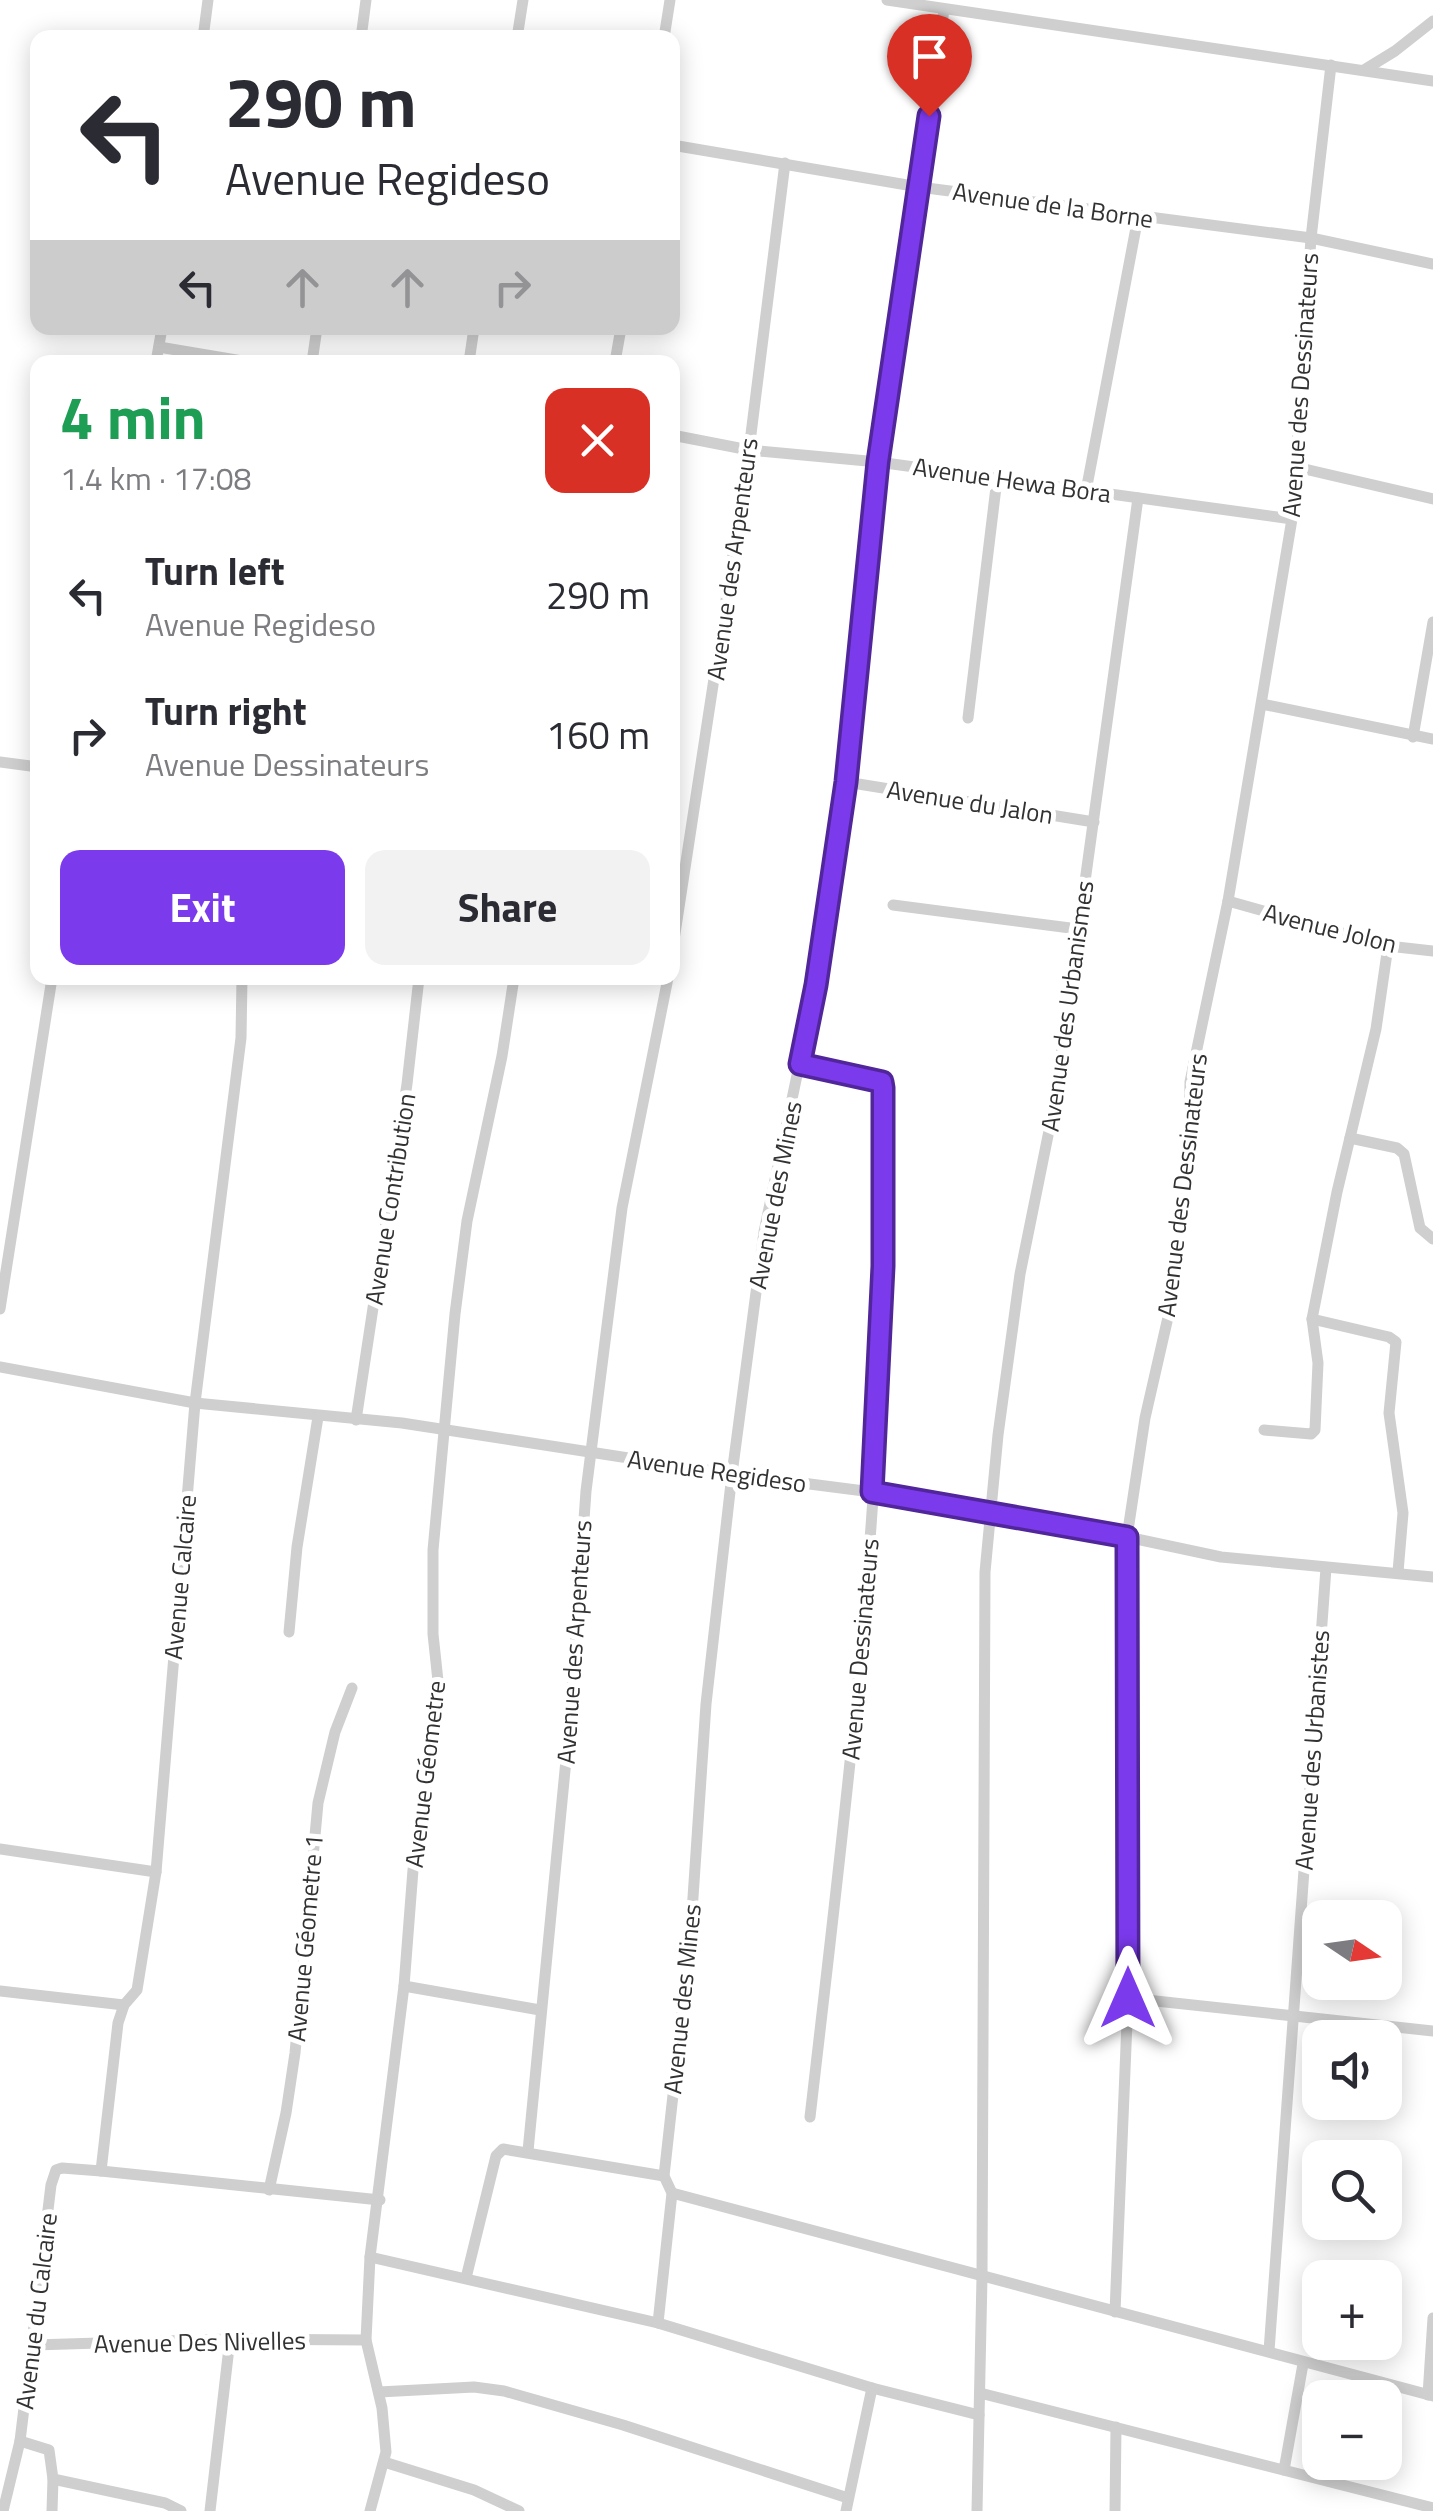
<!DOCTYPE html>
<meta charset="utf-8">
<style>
:root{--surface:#fff;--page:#f2f2f3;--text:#2b2b33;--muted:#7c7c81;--accent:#7c3aed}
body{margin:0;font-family:"Titillium Web",sans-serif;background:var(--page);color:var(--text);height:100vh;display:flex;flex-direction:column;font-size:38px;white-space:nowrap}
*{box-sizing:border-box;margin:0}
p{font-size:32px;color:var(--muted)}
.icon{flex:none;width:55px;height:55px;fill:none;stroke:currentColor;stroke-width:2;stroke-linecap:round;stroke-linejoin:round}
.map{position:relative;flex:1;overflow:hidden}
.side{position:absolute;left:30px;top:355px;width:650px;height:630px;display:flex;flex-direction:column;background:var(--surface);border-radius:20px;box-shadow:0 5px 25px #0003}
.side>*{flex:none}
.hud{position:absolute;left:30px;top:30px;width:650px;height:305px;border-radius:20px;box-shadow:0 5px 25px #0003;background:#fff;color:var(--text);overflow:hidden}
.needle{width:65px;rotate:103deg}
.controls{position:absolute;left:1302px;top:1900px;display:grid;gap:20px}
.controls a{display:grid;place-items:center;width:100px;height:100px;border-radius:20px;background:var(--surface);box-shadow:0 5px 25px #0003;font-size:50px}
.pin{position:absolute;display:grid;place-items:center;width:85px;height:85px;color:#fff;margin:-102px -42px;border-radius:50% 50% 50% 0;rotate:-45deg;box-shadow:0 0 10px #0007}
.pin .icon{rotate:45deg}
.me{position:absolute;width:110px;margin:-55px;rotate:0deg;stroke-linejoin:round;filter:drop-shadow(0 0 8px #0008)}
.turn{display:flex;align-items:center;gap:35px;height:210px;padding:0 30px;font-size:45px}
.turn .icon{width:130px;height:130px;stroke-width:2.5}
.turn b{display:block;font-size:70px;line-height:85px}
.lanes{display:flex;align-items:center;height:95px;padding:0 30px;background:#0003;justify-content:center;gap:50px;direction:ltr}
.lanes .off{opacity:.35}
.round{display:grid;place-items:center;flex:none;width:105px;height:105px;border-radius:20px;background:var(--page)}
.overview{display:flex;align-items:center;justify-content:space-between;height:170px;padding:0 30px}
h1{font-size:60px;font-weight:700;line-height:75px;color:#1e9e55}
.cta{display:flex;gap:20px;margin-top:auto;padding:20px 30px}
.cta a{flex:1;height:115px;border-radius:20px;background:var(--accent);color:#fff;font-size:40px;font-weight:700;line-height:115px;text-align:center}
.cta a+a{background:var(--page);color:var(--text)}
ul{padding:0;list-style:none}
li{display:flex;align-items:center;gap:30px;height:140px;padding:0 30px}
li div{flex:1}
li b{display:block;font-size:38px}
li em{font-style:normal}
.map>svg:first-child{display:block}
</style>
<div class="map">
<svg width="1433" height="2511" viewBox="0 0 1433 2511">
<rect width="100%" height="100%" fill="#fff"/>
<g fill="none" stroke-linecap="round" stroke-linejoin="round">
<g stroke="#cfcfcf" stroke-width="11">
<path d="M 887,0 L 1433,81"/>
<path d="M 203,38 L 208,0"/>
<path d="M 361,38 L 366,0"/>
<path d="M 517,38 L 523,0"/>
<path d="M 664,38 L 670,0"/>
<path d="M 1364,70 L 1395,51 L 1433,21"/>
<path d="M 672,145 L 919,187 L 1311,238 L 1433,264"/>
<path d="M 159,347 L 248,362"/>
<path d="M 156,362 L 162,328"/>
<path d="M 312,362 L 317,328"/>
<path d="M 469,362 L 474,328"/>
<path d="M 615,362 L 621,328"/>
<path d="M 672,435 L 749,450 L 878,462 L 1292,519"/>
<path d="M 1296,467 L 1433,499"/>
<path d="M 1086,491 L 1138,217"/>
<path d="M 1262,704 L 1433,739"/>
<path d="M 968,718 L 997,479"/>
<path d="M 1413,737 L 1433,622"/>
<path d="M 0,762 L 38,767"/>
<path d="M 846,782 L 1094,822"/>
<path d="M 1228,901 L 1388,946 L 1433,951"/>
<path d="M 893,905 L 1078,929"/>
<path d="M 1388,946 L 1376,1029 L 1337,1192 L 1312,1319 L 1389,1337 L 1396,1342 L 1389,1413 L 1403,1513 L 1398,1572"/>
<path d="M 672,953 L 749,450 L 785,163"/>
<path d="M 801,1064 L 882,1083 L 883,1088 C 883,1197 883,1305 878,1414 C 866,1649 837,1883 810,2117"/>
<path d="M 1350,1138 L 1397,1148 L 1404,1154 L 1420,1228 L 1433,1239"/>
<path d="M 0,1309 L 52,978"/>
<path d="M 0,1367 L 195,1403 L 402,1423 L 732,1474 L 872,1492 L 1127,1537 L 1221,1557 L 1433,1577"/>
<path d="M 356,1420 L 407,1084 L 419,978"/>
<path d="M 1264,1430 L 1311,1434 L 1315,1430 L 1318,1363 L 1312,1319"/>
<path d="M 289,1632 L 297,1547 L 318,1417"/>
<path d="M 0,1849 L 156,1872"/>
<path d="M 404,1986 L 540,2010"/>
<path d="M 0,1991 L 124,2005"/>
<path d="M 1128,1998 L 1433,2031"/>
<path d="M 528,2151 L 570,1719 L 586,1491 L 622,1208 L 668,978"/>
<path d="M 101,2171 L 118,2023 L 124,2005 L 137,1990 L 156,1872 L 195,1403 L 241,1038 L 242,978"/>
<path d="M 269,2190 L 286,2113 L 295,2053 L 318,1803 L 335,1732 L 352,1688"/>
<path d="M 672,2193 L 1433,2396"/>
<path d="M 370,2257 L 658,2323 L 872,2388 L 979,2415"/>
<path d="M 466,2278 L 496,2156 L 503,2149 L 664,2176"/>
<path d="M 1115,2312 L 1128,1998 L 1127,1537 L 1145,1418 L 1174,1291 L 1189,1163 L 1190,1082 L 1228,901 L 1292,519 L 1311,238 L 1331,65"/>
<path d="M 658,2323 L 672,2193 L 664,2176 L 690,1942 L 706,1704 L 732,1474 L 764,1232 L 816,985 L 846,782 L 878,462 L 944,10"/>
<path d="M 34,2345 L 230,2339 L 366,2340"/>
<path d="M 1269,2351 L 1326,1568"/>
<path d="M 379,2392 L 474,2387 L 504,2391 L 623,2425 L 848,2498"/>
<path d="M 980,2393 L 1433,2508"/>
<path d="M 1428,2395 L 1433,2318"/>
<path d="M 20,2441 L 49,2450 L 53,2479 L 52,2511"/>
<path d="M 384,2462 L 474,2490 L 519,2511"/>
<path d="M 1284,2470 L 1303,2364"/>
<path d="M 53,2479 L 165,2503 L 181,2511"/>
<path d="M 3,2511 L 20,2441 L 51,2185 L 56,2170 L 62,2168 L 101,2171 L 380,2200"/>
<path d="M 210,2511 L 230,2339"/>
<path d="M 370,2511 L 386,2452 L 382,2408 L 366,2340 L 370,2257 L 404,1986 L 413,1870 L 433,1740 L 438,1681 L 433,1634 L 433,1550 L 455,1314 L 467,1221 L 502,1056 L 514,978"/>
<path d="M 846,2511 L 872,2388"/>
<path d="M 977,2511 L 982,2277 L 985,1572 L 998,1435 L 1020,1274 L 1054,1106 L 1138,498"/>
<path d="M 1115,2511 L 1116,2427"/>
</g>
</g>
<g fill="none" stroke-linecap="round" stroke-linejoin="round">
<g stroke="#51269a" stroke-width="25">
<path id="route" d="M 929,116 L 878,462 L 846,782 L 816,985 L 800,1064 L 882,1082 L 883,1088 L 883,1266 L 872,1492 L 1127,1537 L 1128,1998"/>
</g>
<use href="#route" stroke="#7c3aed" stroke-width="18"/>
</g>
<g text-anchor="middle" stroke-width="10" stroke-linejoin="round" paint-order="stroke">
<g font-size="25" fill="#323232" stroke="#fff">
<text transform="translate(1053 205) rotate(8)" y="9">Avenue de la Borne</text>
<text transform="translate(1300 385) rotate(-86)" y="9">Avenue des Dessinateurs</text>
<text transform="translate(1012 480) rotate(8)" y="9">Avenue Hewa Bora</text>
<text transform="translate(732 559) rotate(-82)" y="9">Avenue des Arpenteurs</text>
<text transform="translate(970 802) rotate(9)" y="9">Avenue du Jalon</text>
<text transform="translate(1330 928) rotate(14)" y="9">Avenue Jolon</text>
<text transform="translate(1067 1006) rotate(-82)" y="9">Avenue des Urbanismes</text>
<text transform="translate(1182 1185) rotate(-83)" y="9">Avenue des Dessinateurs</text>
<text transform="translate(775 1195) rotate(-79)" y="9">Avenue des Mines</text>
<text transform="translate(390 1199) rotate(-81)" y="9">Avenue Contribution</text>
<text transform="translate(717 1471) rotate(8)" y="9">Avenue Regideso</text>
<text transform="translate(180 1577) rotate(-85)" y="9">Avenue Calcaire</text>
<text transform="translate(574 1642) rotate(-86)" y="9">Avenue des Arpenteurs</text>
<text transform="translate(860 1649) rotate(-85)" y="9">Avenue Dessinateurs</text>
<text transform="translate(1312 1750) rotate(-86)" y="9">Avenue des Urbanistes</text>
<text transform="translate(425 1774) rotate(-83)" y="9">Avenue Géometre</text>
<text transform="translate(305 1938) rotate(-85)" y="9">Avenue Géometre 1</text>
<text transform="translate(682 1999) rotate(-84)" y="9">Avenue des Mines</text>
<text transform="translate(36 2311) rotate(-83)" y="9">Avenue du Calcaire</text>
<text transform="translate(200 2342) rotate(-1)" y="9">Avenue Des Nivelles</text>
</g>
</g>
</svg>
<div class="controls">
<a><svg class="needle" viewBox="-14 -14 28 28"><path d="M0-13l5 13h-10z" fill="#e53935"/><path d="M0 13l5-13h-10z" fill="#7c7c81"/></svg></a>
<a><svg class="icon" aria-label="sound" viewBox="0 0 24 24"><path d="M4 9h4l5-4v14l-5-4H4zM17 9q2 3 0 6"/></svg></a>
<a><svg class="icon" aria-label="search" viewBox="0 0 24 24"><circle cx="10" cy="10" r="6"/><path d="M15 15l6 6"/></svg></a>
<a>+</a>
<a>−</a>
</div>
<div class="pin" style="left:929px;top:116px;background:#d93025"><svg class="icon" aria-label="arrive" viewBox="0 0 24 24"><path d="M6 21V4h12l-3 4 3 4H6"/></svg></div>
<svg class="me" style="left:1128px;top:1998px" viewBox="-20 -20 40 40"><path d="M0-17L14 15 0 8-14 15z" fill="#7c3aed" stroke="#fff" stroke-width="4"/></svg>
<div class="hud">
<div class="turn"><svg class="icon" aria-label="left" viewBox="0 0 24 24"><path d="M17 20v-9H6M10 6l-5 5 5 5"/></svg><div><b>290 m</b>Avenue Regideso</div></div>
<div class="lanes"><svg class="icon" aria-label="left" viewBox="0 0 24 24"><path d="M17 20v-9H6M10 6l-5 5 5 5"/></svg><svg class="icon off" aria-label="ahead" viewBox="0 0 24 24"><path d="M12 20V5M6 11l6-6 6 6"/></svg><svg class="icon off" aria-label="ahead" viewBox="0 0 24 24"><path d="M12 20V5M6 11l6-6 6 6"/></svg><svg class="icon off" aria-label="right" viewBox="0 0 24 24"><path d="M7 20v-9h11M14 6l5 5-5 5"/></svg></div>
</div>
<section class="side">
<div class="overview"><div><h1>4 min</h1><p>1.4 km · 17:08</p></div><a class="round" style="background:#d93025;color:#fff"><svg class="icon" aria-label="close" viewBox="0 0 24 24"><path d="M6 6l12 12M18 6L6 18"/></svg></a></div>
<ul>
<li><svg class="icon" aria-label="left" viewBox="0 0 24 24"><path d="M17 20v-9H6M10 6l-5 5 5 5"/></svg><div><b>Turn left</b><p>Avenue Regideso</p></div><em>290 m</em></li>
<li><svg class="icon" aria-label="right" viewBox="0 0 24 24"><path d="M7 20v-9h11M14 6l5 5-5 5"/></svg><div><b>Turn right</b><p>Avenue Dessinateurs</p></div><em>160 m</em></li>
</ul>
<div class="cta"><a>Exit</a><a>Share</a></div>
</section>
</div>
